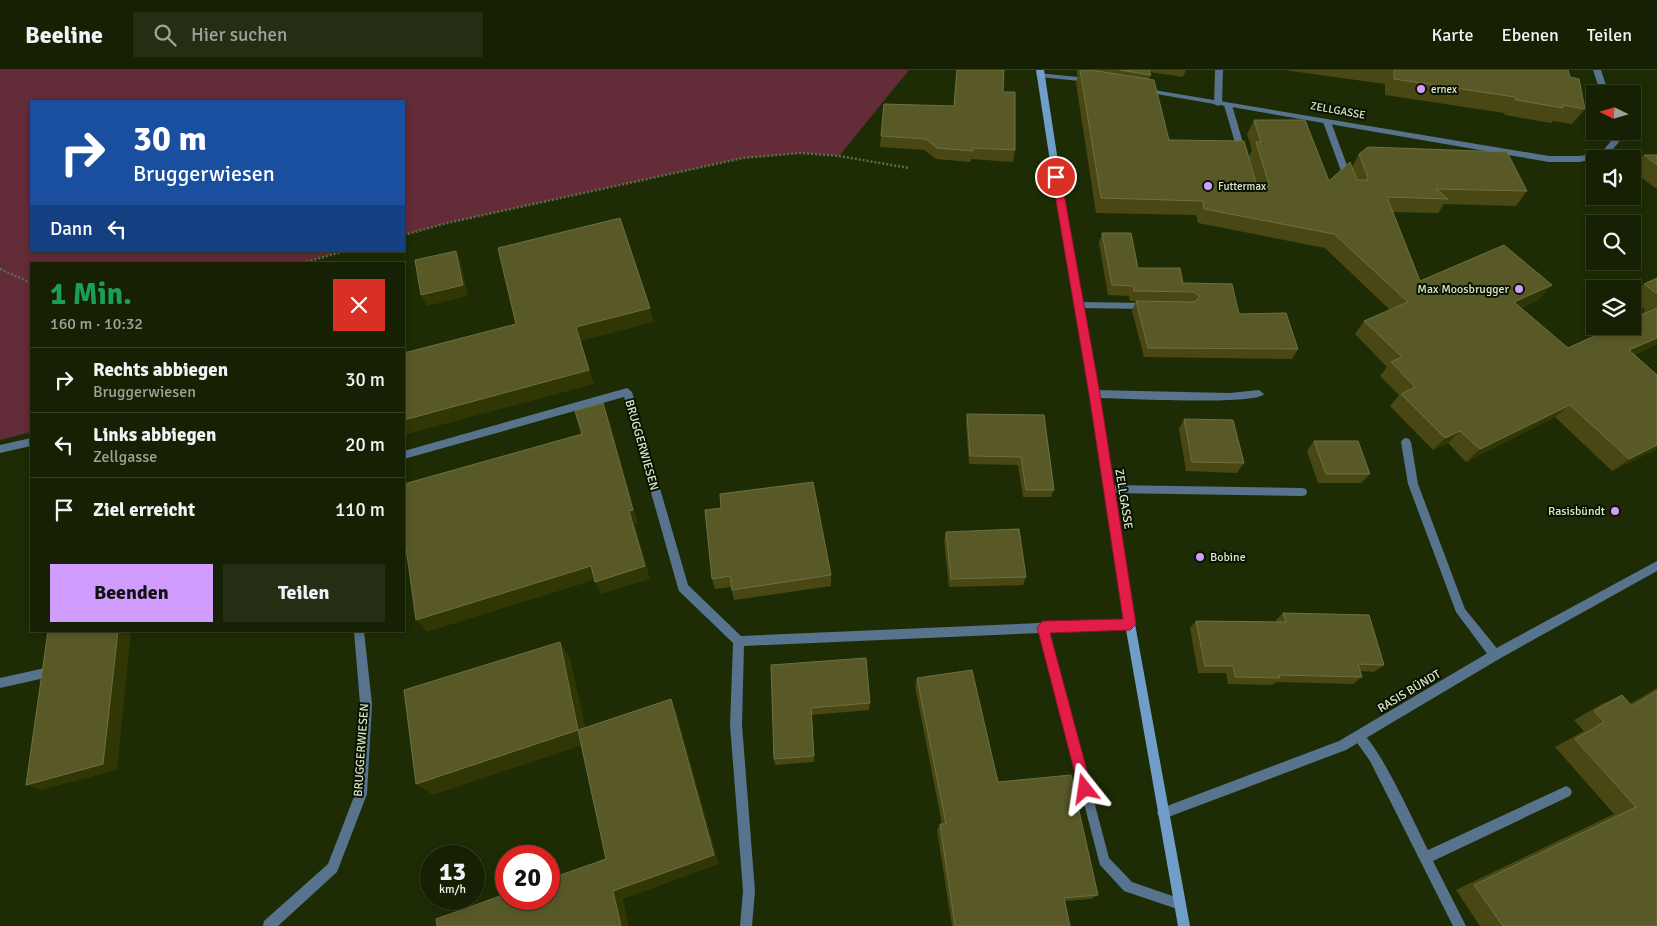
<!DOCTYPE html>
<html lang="de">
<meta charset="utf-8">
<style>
:root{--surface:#162103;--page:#232e12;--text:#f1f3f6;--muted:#9ea39a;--line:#353e25;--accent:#d09dfe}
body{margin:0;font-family:Signika,sans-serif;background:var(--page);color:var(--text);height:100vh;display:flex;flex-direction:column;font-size:19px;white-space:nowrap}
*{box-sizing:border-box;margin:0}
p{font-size:16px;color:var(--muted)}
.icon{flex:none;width:28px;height:28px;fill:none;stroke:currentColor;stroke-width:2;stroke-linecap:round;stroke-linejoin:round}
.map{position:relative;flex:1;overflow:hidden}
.details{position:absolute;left:30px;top:192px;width:375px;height:370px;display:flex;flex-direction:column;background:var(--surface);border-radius:0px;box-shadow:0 2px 8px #0003,0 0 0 1px var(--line)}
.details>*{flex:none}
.banner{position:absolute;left:30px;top:30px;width:375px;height:152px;border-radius:0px;box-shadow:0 2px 8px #0003,0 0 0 1px var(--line);background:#1a4fa0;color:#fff;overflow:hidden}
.needle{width:32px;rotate:275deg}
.tools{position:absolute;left:1586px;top:15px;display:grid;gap:10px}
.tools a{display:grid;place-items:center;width:55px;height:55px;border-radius:0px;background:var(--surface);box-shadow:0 2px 8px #0003,0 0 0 1px var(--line);font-size:25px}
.speed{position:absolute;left:420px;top:775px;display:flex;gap:10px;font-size:25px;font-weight:700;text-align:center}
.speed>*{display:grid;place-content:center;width:65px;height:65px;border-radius:50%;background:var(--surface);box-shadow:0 2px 8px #0003,0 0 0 1px var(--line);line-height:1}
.speed small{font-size:12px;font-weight:400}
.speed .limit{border:8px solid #d22;background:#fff;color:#111}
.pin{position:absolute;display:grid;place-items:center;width:42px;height:42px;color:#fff;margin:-21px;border:2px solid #fff;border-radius:50%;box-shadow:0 1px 5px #0007}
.me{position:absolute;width:55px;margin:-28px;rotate:345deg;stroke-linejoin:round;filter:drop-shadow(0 0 4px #0008)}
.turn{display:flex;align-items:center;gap:18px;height:105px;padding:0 20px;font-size:22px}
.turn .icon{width:65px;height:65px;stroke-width:2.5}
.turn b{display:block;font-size:35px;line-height:42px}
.then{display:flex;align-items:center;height:48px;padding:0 20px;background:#0003;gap:10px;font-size:19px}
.round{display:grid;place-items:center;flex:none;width:52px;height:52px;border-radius:0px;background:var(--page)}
.headline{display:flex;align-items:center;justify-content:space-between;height:85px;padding:0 20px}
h1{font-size:30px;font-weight:800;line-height:38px;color:#1e9e55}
.cta{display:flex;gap:10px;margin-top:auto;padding:10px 20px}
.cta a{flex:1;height:58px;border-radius:0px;background:var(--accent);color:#111;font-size:20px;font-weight:800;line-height:58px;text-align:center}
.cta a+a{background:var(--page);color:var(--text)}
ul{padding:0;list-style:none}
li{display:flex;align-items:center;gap:15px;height:65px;padding:0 20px;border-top:1px solid var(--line)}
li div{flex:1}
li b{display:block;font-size:19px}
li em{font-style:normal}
header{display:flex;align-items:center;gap:30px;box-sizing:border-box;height:70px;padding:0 25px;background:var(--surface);border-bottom:1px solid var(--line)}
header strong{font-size:24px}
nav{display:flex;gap:28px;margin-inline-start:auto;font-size:18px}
.search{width:350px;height:45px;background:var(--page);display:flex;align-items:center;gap:12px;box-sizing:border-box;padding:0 18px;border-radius:0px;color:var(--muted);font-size:19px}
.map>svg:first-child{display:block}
</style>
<header>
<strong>Beeline</strong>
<div class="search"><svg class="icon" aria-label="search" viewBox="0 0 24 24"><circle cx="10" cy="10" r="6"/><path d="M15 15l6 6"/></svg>Hier suchen</div>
<nav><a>Karte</a><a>Ebenen</a><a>Teilen</a></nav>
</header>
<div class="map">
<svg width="1657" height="856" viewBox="0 0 1657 856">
<rect width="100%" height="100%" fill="#1d2c04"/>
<path fill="#642b38" d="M 0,0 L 909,0 L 839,86 L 801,83 L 743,88 L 447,153 L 404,165 L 404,31 L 31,31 L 31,181 L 345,181 L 299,194 L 31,194 L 31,362 L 0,370 Z"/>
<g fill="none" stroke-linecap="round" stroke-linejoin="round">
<g stroke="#5e6d49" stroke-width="2.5" stroke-dasharray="2 2" stroke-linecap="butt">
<path d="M 404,165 L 447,153 L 743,88 L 801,83 L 839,86 L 909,98"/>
<path d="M 299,194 L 345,181"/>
<path d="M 0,199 L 31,213"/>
</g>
<g fill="#57738d" fill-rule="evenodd">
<path d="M 1215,0 L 1223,0 L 1222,34 L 1218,36 L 1214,34 Z"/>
<path d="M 1225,33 L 1231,33 L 1232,35 L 1246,83 L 1245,85 L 1239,85 L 1238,83 L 1224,35 Z"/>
<path d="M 1324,50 L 1330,50 L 1331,52 L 1352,109 L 1351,111 L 1345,111 L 1344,109 L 1323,52 Z"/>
<path d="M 1079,232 L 1148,233 L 1152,236 L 1148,239 L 1079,238 L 1075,235 Z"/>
<path d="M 1094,320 L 1230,323 L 1259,320 L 1264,324 C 1255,336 1117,328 1094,328 L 1089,324 Z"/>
<path d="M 1406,368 L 1409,369 L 1411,372 L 1418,414 L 1465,539 L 1499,581 L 1501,585 L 1499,589 L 1495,590 L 1491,589 L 1456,542 L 1408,414 L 1401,372 L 1403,369 Z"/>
<path d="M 1109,415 L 1302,418 L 1306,419 L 1307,422 L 1306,425 L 1302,426 L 1109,423 L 1105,422 L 1104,419 L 1105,416 Z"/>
<path d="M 1043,552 L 1047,553 L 1048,557 L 1109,788 L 1132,812 L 1184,830 L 1186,834 L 1184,838 L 1180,840 L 1124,821 L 1100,795 L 1038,557 L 1039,553 Z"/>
<path d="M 354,561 L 364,561 L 372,634 L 367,724 L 337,802 L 278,856 L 263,856 L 264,851 L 328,794 L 355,724 L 360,634 Z"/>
<path d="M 45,598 L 49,599 L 51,603 L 49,607 L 0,618 L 0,608 Z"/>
<path d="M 1359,661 C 1377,669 1417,759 1428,780 L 1562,718 L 1566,716 L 1570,718 L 1572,722 L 1570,726 L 1433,791 L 1466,856 L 1453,856 L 1370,691 L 1353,667 L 1355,663 Z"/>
</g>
<g fill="#57738d" fill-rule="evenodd">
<path d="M 1593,0 L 1601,0 L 1609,24 L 1601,24 Z"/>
<path d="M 1037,3 L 1089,8 L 1093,10 L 1089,12 L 1040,7 L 1036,5 Z"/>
<path d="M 1142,18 L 1549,86 L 1579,86 L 1601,83 L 1611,71 L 1610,61 L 1618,61 L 1619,72 L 1606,87 L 1579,92 L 1549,92 L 1145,22 L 1142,22 Z"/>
<path d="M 627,318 L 632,322 L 688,515 L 741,566 L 1130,549 L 1134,550 L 1135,554 L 1134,558 L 1130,559 L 744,576 L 742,655 L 755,821 L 752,856 L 740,856 L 743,821 L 730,655 L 733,573 L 679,521 L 678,518 L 624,327 L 404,389 L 404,381 Z"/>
<path d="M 31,368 L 31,376 L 0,383 L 0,375 Z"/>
<path d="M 1657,491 L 1657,501 L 1499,589 L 1346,680 L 1163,749 L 1159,747 L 1157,743 L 1159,739 L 1339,671 L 1491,581 Z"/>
</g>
<path fill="#719ec8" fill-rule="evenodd" d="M 1036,0 L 1044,0 L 1063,124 L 1099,324 L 1135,554 L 1190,856 L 1178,856 L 1125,554 L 1089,324 L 1055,124 Z"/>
</g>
<g fill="#494814">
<path d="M 956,0 L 1004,0 L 1003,22 L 1015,80 L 1013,92 L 971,89 L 971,92 L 936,89 L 924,80 L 880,77 L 881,66 L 954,36 Z"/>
<path d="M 1077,0 L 1186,0 L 1183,7 L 1150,2 L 1151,5 L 1149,9 L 1169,70 L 1258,116 L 1249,86 L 1252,80 L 1247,64 L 1254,50 L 1329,111 L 1352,97 L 1359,84 L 1527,121 L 1516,136 L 1444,134 L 1438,143 L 1393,142 L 1420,211 L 1552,215 L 1539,229 L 1521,238 L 1568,278 L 1640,246 L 1645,240 L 1632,230 L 1632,225 L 1644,214 L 1657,208 L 1657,274 L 1634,285 L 1657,305 L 1657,379 L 1612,401 L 1555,347 L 1466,392 L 1448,373 L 1433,380 L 1390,336 L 1399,325 L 1380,306 L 1387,297 L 1355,264 L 1364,251 L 1390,240 L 1325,178 L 1198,153 L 1196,145 L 1096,143 L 1076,13 L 1078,6 L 1077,6 Z"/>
<path d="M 1284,0 L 1568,0 L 1570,7 L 1585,39 L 1572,54 L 1553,51 L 1551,53 L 1505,45 L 1504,43 L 1385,25 L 1385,14 Z"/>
<path d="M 1644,85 L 1657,85 L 1657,119 L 1632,101 L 1632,97 Z"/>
<path d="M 1102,163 L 1138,198 L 1183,213 L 1239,244 L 1298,279 L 1292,289 L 1144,287 L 1132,241 L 1136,231 L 1130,231 L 1129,226 L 1108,225 L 1099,173 Z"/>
<path d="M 967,344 L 1044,345 L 1054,420 L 1051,427 L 1023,427 L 1018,395 L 969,394 L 966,352 Z"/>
<path d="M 1184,349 L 1244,393 L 1237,403 L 1186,401 L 1179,359 Z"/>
<path d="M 1314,371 L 1370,404 L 1361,413 L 1318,413 L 1307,381 Z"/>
<path d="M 705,440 L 831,505 L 831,516 L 734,530 L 731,517 L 715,519 L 712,509 Z"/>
<path d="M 946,462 L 1026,507 L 1023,515 L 949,517 L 944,470 Z"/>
<path d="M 1283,543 L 1384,595 L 1374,602 L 1360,601 L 1362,607 L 1353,614 L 1276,612 L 1272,615 L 1228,614 L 1226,603 L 1198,603 L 1190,558 L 1196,551 L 1276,552 L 1276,550 Z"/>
<path d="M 771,595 L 870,633 L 869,640 L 812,645 L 814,692 L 775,695 L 774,689 Z"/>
<path d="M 917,608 L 998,712 L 1098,825 L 1091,829 L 1065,831 L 1070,856 L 952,856 L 937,760 L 940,754 L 942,754 L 915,616 Z"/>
<path d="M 1657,618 L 1657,856 L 1480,856 L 1456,820 L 1614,744 L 1555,677 L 1584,661 L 1574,650 L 1602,634 L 1622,625 L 1630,634 Z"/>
</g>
<g fill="#313605">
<path d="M 456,181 L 461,192 L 468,226 L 427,236 L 421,225 Z"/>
<path d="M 1552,215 L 1539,229 L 1502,246 L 1514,232 Z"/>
<path d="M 650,238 L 654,252 L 581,271 L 594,314 L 404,365 L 404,350 L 576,257 Z"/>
<path d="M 1657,268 L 1657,274 L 1614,294 L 1629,280 Z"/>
<path d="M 603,333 L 609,349 L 638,454 L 635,455 L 650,509 L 601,524 L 595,512 Z"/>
<path d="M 1570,335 L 1555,347 L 1466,392 L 1480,379 Z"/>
<path d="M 1460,361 L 1448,373 L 1433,380 L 1445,368 Z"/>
<path d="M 1657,375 L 1657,379 L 1612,401 L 1629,389 Z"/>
<path d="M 591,496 L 597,509 L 427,562 L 416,550 Z"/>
<path d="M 118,561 L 136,561 L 131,563 L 117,700 L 41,720 L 26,715 Z"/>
<path d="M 560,572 L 570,588 L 589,673 L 433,725 L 416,714 Z"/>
<path d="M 671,629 L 677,644 L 719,794 L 623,829 L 629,856 L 621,856 L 613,821 Z"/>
</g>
<g fill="#595928" stroke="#6d7041">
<path d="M 957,0 L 1004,0 L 1003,22 L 1015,22 L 1015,80 L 973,78 L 973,81 L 937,78 L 926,69 L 881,66 L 884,34 L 954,36 Z"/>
<path d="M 1080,0 L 1091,0 L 1154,10 L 1169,70 L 1244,71 L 1257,115 L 1262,119 L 1267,118 L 1269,114 L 1256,72 L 1261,72 L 1254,50 L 1305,50 L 1329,111 L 1350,92 L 1357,110 L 1367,110 L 1368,107 L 1359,84 L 1368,77 L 1507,82 L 1527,121 L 1436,119 L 1448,129 L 1387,127 L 1420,211 L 1504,175 L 1552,215 L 1514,232 L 1568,278 L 1616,256 L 1632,256 L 1632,249 L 1657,238 L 1657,268 L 1629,280 L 1657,305 L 1657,375 L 1629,389 L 1570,335 L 1480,379 L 1460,361 L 1445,368 L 1401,324 L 1415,317 L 1391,292 L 1402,287 L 1364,251 L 1408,232 L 1334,164 L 1204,139 L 1203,131 L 1101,128 Z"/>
<path d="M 1120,0 L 1149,0 L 1151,5 Z"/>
<path d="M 1394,0 L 1568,0 L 1570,7 L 1579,9 L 1585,39 L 1562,35 L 1563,38 L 1516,30 L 1515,27 L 1394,9 Z"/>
<path d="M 1644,85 L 1657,85 L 1657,95 Z"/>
<path d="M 620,148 L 650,238 L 576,257 L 589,300 L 404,350 L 404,283 L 516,254 L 498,178 Z"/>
<path d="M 1102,163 L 1131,163 L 1138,198 L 1180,198 L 1183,213 L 1232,214 L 1239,244 L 1286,243 L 1298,279 L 1148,278 L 1136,231 L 1194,232 L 1200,227 L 1194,222 L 1134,221 L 1133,216 L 1112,215 Z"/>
<path d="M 456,181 L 463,215 L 421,225 L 415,190 Z"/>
<path d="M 1657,208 L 1657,224 L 1644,214 Z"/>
<path d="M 603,333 L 633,440 L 629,441 L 645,496 L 595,512 L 591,496 L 416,550 L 404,463 L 404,414 L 582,364 L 575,341 Z"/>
<path d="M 967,344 L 1044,345 L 1054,420 L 1026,420 L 1021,387 L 970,386 Z"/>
<path d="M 1184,349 L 1233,350 L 1244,393 L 1192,392 Z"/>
<path d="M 1314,371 L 1358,371 L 1370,404 L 1326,404 Z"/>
<path d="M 813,412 L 831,505 L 732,520 L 730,506 L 712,509 L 705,440 L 721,438 L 720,424 Z"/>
<path d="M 1019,459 L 1026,507 L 951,509 L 946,462 Z"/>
<path d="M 1283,543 L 1369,545 L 1384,595 L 1358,594 L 1362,607 L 1279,605 L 1280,608 L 1235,607 L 1233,596 L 1205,596 L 1196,551 L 1286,552 Z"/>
<path d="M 48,561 L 118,561 L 103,694 L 26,715 Z"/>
<path d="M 560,572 L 578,660 L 416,714 L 404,620 Z"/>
<path d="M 866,588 L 870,633 L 811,638 L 814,686 L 774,689 L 771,595 Z"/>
<path d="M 972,600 L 998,712 L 1071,705 L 1098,825 L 1064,828 L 1070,856 L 955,856 L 940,754 L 946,754 L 917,608 Z"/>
<path d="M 1657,621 L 1657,856 L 1503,856 L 1474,815 L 1636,737 L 1575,669 L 1604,652 L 1594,641 L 1622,625 L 1632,636 Z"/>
<path d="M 671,629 L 714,785 L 613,821 L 621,856 L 437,856 L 436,849 L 506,824 L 506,829 L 549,829 L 549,809 L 606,789 L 578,660 Z"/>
</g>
<path fill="#e11d48" stroke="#92132f" d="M 1056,104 L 1061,107 L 1100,324 L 1136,554 L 1130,560 L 1050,563 L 1092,719 L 1090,724 L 1085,726 L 1081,724 L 1079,719 L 1037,557 L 1043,551 L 1123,549 L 1089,324 L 1052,107 Z"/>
<g fill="#d09dfe" stroke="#0a1201" stroke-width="2">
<circle cx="1421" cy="19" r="5"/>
<circle cx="1208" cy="116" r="5"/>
<circle cx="1519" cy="219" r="5"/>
<circle cx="1615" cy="441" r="5"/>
<circle cx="1200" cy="487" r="5"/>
</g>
<g text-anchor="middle" stroke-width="4" stroke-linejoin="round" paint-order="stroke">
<g font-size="11" fill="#dbe8cc" stroke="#0a1201" text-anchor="start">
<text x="1431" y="23">ernex</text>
<text x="1218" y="120">Futtermax</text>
</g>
<g font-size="11" fill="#dbe8cc" stroke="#0a1201">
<text transform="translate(1338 40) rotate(10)" y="4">ZELLGASSE</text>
</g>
<g font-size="12" fill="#dbe8cc" stroke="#0a1201" text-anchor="end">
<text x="1509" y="223">Max Moosbrugger</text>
<text x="1605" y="445">Rasisbündt</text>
<text x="1210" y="491" text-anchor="start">Bobine</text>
</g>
<g font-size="12" fill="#dbe8cc" stroke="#0a1201">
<text transform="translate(642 375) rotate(74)" y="4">BRUGGERWIESEN</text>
<text transform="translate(1124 429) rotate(81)" y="4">ZELLGASSE</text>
<text transform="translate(1409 621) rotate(-31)" y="4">RASIS BÜNDT</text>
<text transform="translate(361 680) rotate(-86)" y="4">BRUGGERWIESEN</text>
</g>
</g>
</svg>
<div class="tools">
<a><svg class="needle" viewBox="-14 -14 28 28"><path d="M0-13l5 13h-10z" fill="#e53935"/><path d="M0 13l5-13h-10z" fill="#9ea39a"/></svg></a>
<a><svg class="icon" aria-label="sound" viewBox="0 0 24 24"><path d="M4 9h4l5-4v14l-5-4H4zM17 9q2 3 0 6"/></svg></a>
<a><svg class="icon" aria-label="search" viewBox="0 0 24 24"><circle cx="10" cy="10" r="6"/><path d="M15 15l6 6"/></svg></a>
<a><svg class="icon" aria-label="layers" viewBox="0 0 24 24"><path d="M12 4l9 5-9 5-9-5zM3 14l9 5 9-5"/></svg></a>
</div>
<div class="speed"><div>13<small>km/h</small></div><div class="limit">20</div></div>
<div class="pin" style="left:1056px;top:107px;background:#d93025"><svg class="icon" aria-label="arrive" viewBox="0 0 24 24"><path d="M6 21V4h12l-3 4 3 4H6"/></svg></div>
<svg class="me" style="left:1085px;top:719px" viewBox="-20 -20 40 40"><path d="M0-17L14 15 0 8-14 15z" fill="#e11d48" stroke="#fff" stroke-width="4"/></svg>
<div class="banner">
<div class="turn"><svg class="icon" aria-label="right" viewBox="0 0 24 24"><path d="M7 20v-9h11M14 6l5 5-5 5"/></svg><div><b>30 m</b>Bruggerwiesen</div></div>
<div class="then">Dann<svg class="icon" aria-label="left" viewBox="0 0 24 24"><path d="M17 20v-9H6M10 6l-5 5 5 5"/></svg></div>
</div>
<section class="details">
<div class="headline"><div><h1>1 Min.</h1><p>160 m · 10:32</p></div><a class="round" style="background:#d93025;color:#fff"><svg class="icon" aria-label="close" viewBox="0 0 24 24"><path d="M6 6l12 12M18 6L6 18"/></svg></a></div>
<ul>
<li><svg class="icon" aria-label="right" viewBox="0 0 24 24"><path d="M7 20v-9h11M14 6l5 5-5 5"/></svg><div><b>Rechts abbiegen</b><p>Bruggerwiesen</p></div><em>30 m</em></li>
<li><svg class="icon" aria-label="left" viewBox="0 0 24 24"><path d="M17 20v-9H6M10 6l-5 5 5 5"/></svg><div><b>Links abbiegen</b><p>Zellgasse</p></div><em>20 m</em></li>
<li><svg class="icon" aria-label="arrive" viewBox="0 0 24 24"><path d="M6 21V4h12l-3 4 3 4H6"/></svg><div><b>Ziel erreicht</b></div><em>110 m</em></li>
</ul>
<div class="cta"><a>Beenden</a><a>Teilen</a></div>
</section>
</div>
